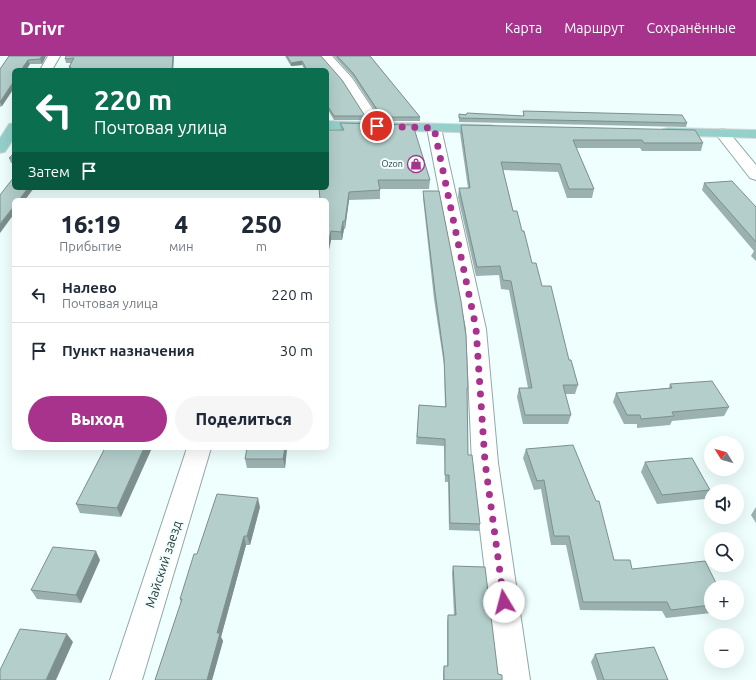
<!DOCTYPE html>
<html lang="ru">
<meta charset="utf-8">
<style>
:root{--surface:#fff;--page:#f6f6f7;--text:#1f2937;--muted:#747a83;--line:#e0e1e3;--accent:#a7338d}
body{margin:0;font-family:Ubuntu,sans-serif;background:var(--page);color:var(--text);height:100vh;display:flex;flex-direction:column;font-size:15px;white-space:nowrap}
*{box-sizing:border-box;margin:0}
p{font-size:13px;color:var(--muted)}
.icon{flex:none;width:22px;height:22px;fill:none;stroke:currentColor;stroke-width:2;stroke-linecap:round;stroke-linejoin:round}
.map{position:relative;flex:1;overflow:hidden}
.side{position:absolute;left:12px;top:142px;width:317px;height:252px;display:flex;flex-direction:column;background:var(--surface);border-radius:6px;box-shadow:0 4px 16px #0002}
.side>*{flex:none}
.guide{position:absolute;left:12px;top:12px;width:317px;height:122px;border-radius:6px;box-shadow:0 4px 16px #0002;background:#0b6e4f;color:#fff;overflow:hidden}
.needle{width:26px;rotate:307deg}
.buttons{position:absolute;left:704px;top:380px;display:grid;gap:8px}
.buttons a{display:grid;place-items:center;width:40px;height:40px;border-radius:50%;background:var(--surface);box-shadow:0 4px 16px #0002;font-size:20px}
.pin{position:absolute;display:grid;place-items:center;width:34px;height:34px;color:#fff;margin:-17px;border:2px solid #fff;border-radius:50%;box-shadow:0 1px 4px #0007}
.me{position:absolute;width:44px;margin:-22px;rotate:352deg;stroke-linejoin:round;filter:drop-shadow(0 0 3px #0008)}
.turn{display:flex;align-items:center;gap:14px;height:84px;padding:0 16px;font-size:18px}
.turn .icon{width:52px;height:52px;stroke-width:2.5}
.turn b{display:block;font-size:28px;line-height:34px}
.then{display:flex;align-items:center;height:38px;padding:0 16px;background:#0003;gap:8px;font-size:15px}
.eta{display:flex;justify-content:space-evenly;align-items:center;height:68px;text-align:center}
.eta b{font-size:24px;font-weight:800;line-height:28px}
.primary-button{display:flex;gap:8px;margin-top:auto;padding:8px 16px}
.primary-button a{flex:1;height:46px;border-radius:24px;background:var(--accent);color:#fff;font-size:16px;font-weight:800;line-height:46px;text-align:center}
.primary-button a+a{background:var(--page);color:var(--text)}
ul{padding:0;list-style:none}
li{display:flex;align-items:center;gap:12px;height:56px;padding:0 16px;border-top:1px solid var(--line)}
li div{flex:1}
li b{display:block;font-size:15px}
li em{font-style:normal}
header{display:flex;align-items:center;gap:24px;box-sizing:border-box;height:56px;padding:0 20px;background:var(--accent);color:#fff}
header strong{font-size:19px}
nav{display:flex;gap:22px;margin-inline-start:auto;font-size:14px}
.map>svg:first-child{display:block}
</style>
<header>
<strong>Drivr</strong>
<nav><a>Карта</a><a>Маршрут</a><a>Сохранённые</a></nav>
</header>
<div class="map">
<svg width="756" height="624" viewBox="0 0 756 624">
<rect width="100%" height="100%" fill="#eefffd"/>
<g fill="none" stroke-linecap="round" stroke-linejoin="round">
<g stroke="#90a9a6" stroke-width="2">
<g id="minor">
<path d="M 48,0 L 60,0 L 52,14 L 40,14 Z"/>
<path d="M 320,0 L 332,0 L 352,22 L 384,70 L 382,73 L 377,74 L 372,73 L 343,27 Z"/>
<path d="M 434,68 L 439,69 L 441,72 L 486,273 L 498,407 L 530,624 L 498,624 L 472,407 L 466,273 L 427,72 L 429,69 Z"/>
<path d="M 722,73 L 727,74 L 756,109 L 756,124 L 750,122 L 715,77 L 717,74 Z"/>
<path d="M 187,392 L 211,392 L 142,624 L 110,624 Z"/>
</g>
</g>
<g stroke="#dadbdb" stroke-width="2">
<g id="major">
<path d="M 327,65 L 490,69 L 495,70 L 497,73 L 495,76 L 490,77 L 327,73 Z"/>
<path d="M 14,67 L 14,82 L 5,96 L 0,97 L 0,82 L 9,68 Z"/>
<path d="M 668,72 L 756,74 L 756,82 L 663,79 L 661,76 L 663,73 Z"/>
</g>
</g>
<use href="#minor" fill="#fff" fill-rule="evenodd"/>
<use href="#major" fill="#95d0cb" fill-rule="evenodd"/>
</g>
<g fill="#9ab1af">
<path d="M 9,0 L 46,0 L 42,8 L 30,8 L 26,14 L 14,14 L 14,32 L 2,50 L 0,51 L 0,13 Z"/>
<path d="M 66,0 L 174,0 L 173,14 L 69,14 L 69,11 L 71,7 L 66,7 L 65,3 Z"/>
<path d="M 285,0 L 321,0 L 365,60 L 365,64 L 334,64 L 327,52 L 327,14 L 305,14 L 302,9 L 291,10 Z"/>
<path d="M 334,0 L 370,0 L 420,61 L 420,65 L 382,65 L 353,21 Z"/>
<path d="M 523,55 L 687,67 L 686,71 L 459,66 L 459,58 L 523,60 Z"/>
<path d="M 340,67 L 430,124 L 429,133 L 380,133 L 380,143 L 349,144 L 345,173 L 344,173 L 342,184 L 331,184 L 327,203 L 327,144 L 341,74 Z"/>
<path d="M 461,69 L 703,87 L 701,95 L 642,95 L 640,92 L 576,92 L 594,133 L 592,142 L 567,142 L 558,116 L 503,114 L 513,155 L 522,175 L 532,207 L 542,230 L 569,304 L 578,329 L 575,338 L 565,338 L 571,359 L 568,368 L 523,368 L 517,341 L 519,332 L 528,332 L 509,234 L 501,233 L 499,219 L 476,220 L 458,141 L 459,132 L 468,132 L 460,77 Z"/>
<path d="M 14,97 L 14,107 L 11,107 L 9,102 Z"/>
<path d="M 704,127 L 756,151 L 756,205 L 751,200 L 754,195 L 702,134 Z"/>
<path d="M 423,135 L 468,332 L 467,339 L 468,399 L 480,468 L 479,475 L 449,474 L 448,426 L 445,426 L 444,390 L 416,388 L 419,349 L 445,351 L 444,309 L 434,243 L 423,142 Z"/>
<path d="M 670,328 L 729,351 L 724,360 L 672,365 L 670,369 L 637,372 L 637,368 L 624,368 L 613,346 L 616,337 L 669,332 Z"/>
<path d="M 105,392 L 121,461 L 80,457 L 76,448 Z"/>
<path d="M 247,392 L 287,392 L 285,412 L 247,412 L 245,403 Z"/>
<path d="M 526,393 L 614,504 L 632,513 L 711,531 L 711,557 L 666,562 L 662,555 L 580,554 L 566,489 L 551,489 L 541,433 L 534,434 L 523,402 Z"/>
<path d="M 645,406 L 710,434 L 705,443 L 657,448 L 641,416 Z"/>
<path d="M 260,451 L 250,489 L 246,489 L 221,581 L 223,585 L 212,624 L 155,624 L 181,547 L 180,543 L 197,498 Z"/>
<path d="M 756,451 L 756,467 L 751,459 Z"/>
<path d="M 100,504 L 81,547 L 37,543 L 31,534 Z"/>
<path d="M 453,510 L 498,618 L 502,624 L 443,624 L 443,616 L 444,610 L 447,610 L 447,566 L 448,559 L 454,559 L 452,517 Z"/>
<path d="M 595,598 L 668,624 L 597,624 L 591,606 Z"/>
</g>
<g fill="#7d908e">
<path d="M 42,0 L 46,0 L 42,8 L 40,3 Z"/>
<path d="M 173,0 L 174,0 L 173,14 L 172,14 Z"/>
<path d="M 28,4 L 30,8 L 26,14 L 21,14 Z"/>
<path d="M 302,5 L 302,9 L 291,10 L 291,7 Z"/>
<path d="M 14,25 L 14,32 L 2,50 L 0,46 Z"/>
<path d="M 28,132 L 34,132 L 25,144 L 19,144 Z"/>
<path d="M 349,136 L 349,144 L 345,173 L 345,165 Z"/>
<path d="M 14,150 L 14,158 L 0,177 L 0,168 Z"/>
<path d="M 343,165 L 344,173 L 342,184 L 341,176 Z"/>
<path d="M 331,175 L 331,184 L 327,203 L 327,192 Z"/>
<path d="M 328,215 L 328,224 L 327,232 L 327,220 Z"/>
<path d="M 144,392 L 152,392 L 121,461 L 117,452 Z"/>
<path d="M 285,392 L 287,392 L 285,412 L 283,403 Z"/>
<path d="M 258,442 L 260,451 L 250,489 L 247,480 Z"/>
<path d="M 244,480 L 246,489 L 221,581 L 223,585 L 212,624 L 207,624 L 217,577 Z"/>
<path d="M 96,495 L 100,504 L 81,547 L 76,539 Z"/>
<path d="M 67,578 L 73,586 L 56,624 L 46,624 Z"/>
</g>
<g fill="#b3cecb" stroke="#7d908e">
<path d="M 9,0 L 42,0 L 40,3 L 28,4 L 21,14 L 14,14 L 14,25 L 0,46 L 0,13 Z"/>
<path d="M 66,0 L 173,0 L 172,14 L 70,14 L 71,11 L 69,11 L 74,2 L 65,3 Z"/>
<path d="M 287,0 L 321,0 L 342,24 L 365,60 L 334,60 L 327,49 L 329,48 L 327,45 L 327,14 L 307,14 L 302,5 L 291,7 Z"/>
<path d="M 337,0 L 370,0 L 420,61 L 382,61 L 353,17 Z"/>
<path d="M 523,55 L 682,59 L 687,67 L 459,62 L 459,58 L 466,59 L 467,57 L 524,60 Z"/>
<path d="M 340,67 L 413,69 L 430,124 L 378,124 L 380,134 L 349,136 L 345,165 L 343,165 L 341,176 L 331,175 L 327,192 L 327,144 L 320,144 L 319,132 L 327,132 L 327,74 L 344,74 Z"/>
<path d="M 461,69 L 695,74 L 703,87 L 644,87 L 642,84 L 573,84 L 594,133 L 569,133 L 560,108 L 501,106 L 513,155 L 517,155 L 522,175 L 524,175 L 532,207 L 536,207 L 542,230 L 551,230 L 569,304 L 571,304 L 578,329 L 563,329 L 571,359 L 525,359 L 519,332 L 532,332 L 511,225 L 503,224 L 500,210 L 477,211 L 459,132 L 470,132 Z"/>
<path d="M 14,97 L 14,102 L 9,102 Z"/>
<path d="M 14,121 L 14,132 L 28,132 L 19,144 L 14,144 L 14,150 L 0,168 L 0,139 Z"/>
<path d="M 732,125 L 756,151 L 756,186 L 704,127 Z"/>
<path d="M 423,135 L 439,135 L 461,245 L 466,280 L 468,332 L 467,332 L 468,399 L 472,399 L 480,468 L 450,467 L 449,419 L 445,419 L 445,383 L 417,381 L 419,349 L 446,351 L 444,302 L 435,236 Z"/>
<path d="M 712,325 L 729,351 L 672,356 L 674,360 L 641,363 L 640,359 L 627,359 L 616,337 L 672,332 L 670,328 Z"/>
<path d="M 573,389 L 596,445 L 599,445 L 614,504 L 630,504 L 632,513 L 705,505 L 718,531 L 711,531 L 711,549 L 671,554 L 667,546 L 583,546 L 569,480 L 554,480 L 544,424 L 537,425 L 526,393 Z"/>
<path d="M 105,392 L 144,392 L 117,452 L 76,448 Z"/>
<path d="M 247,392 L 285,392 L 283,403 L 245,403 Z"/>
<path d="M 692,402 L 710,434 L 662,439 L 645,406 Z"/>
<path d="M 217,438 L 258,442 L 247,480 L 244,480 L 217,577 L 220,577 L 207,624 L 155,624 L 182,543 L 180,543 L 194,498 L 197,498 Z"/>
<path d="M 53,491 L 96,495 L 76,539 L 31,534 Z"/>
<path d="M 453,510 L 485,511 L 498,618 L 502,619 L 502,624 L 444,624 L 444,610 L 448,610 L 448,559 L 456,559 Z"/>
<path d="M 20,573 L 67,578 L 46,624 L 0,624 L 0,614 Z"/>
<path d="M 654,591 L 668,624 L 604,624 L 595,598 Z"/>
</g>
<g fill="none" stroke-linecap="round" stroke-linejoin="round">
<path stroke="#a7338d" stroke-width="7" stroke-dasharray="0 12.6" d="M 377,70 L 434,72 L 476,272 L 485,406 L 504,546"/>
</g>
<defs>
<g id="shop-ring" transform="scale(0.9)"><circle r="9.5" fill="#eefffd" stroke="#a7338d" stroke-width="1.5"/><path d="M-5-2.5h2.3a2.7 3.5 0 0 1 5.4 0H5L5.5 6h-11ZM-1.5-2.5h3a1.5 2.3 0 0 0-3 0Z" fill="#a7338d"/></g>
</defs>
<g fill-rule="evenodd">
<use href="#shop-ring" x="416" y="108"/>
</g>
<g text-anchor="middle" stroke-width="4" stroke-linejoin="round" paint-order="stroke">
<g font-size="9" fill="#2f3938" stroke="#eefffd" text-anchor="end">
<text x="403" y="111">Ozon</text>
</g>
<g font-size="13" fill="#2f3938" stroke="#eefffd">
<text transform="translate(163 508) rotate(-72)" y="5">Майский заезд</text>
</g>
</g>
</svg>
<div class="buttons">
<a><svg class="needle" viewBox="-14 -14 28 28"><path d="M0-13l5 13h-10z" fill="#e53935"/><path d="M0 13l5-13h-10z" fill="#747a83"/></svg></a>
<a><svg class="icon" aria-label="sound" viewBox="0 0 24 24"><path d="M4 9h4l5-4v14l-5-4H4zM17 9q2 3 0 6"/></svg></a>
<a><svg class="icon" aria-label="search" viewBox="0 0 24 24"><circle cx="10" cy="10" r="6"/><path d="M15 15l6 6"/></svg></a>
<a>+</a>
<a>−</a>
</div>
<div class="pin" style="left:377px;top:70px;background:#d93025"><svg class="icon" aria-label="arrive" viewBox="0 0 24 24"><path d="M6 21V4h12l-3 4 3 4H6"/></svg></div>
<svg class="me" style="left:504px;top:546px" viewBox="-20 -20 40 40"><circle r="19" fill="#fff"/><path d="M0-13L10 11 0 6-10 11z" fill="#a7338d"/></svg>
<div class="guide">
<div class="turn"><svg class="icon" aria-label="left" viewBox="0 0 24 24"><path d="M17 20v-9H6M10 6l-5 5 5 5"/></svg><div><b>220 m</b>Почтовая улица</div></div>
<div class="then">Затем<svg class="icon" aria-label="arrive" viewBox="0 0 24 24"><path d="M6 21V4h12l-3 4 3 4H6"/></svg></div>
</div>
<section class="side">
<div class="eta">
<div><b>16:19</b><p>Прибытие</p></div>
<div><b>4</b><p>мин</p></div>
<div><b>250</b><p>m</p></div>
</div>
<ul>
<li><svg class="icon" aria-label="left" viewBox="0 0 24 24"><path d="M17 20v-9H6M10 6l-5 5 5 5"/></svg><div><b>Налево</b><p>Почтовая улица</p></div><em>220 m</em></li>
<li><svg class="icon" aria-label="arrive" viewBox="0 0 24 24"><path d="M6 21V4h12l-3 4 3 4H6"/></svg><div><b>Пункт назначения</b></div><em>30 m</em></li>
</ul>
<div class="primary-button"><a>Выход</a><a>Поделиться</a></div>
</section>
</div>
